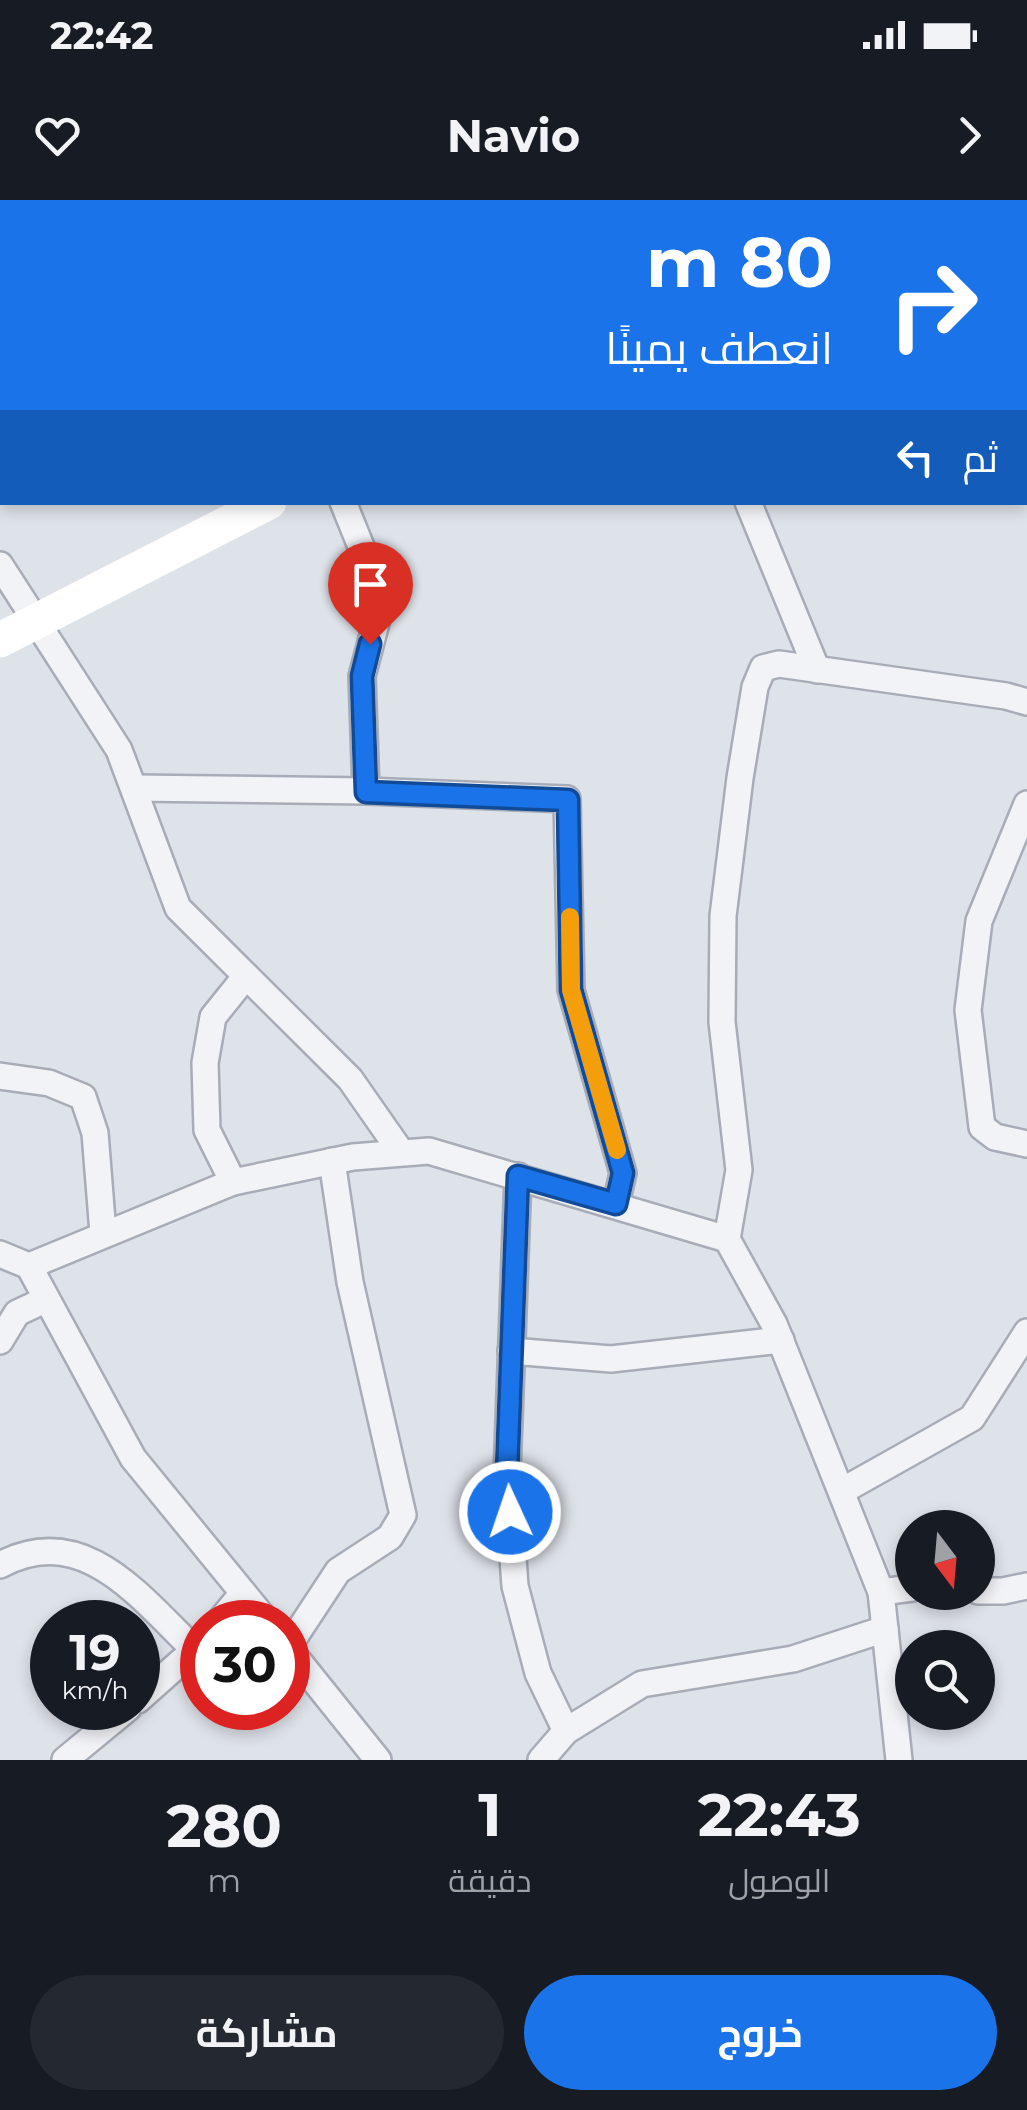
<!DOCTYPE html>
<html lang="ar">
<meta charset="utf-8">
<style>
:root{--surface:#171b24;--page:#242831;--text:#f1f3f6;--muted:#9ea1a6;--accent:#1a73e8}
body{margin:0;font-family:Montserrat,Cairo,sans-serif;background:var(--page);color:var(--text);direction:rtl;height:100vh;display:flex;flex-direction:column;font-size:38px;white-space:nowrap}
*{box-sizing:border-box;margin:0}
p{font-size:32px;color:var(--muted)}
.icon{flex:none;width:55px;height:55px;fill:none;stroke:currentColor;stroke-width:2;stroke-linecap:round;stroke-linejoin:round}
.map{position:relative;height:1560px;overflow:hidden;direction:ltr}
.details{display:flex;flex-direction:column;background:var(--surface);flex:1}
.details>*{flex:none}
.guide{position:absolute;left:0px;top:0px;width:1028px;height:305px;box-shadow:0 5px 15px #0003;direction:rtl;background:#1a73e8;color:#fff;overflow:hidden}
.needle{width:65px;rotate:164deg}
.controls{position:absolute;left:895px;top:1310px;display:grid;gap:20px}
.controls a{display:grid;place-items:center;width:100px;height:100px;border-radius:50%;background:var(--surface);box-shadow:0 5px 15px #0003;font-size:50px}
.speed{position:absolute;left:30px;top:1400px;display:flex;gap:20px;font-size:50px;font-weight:700;text-align:center}
.speed>*{display:grid;place-content:center;width:130px;height:130px;border-radius:50%;background:var(--surface);box-shadow:0 5px 15px #0003;line-height:1}
.speed small{font-size:25px;font-weight:400}
.speed .limit{border:15px solid #d22;background:#fff;color:#111}
.pin{position:absolute;display:grid;place-items:center;width:85px;height:85px;color:#fff;margin:-102px -42px;border-radius:50% 50% 50% 0;rotate:-45deg;box-shadow:0 0 10px #0007}
.pin .icon{rotate:45deg}
.me{position:absolute;width:110px;margin:-55px;rotate:357deg;stroke-linejoin:round;filter:drop-shadow(0 0 8px #0008)}
.turn{display:flex;align-items:center;gap:35px;height:210px;padding:0 30px;font-size:45px}
.turn .icon{width:130px;height:130px;stroke-width:2.5}
.turn b{display:block;font-size:70px;line-height:85px}
.then{display:flex;align-items:center;height:95px;padding:0 30px;background:#0003;gap:20px;font-size:38px}
.eta{display:flex;justify-content:space-evenly;align-items:center;height:170px;text-align:center}
.eta b{font-size:60px;font-weight:700;line-height:70px}
.button{display:flex;gap:20px;margin-top:auto;padding:20px 30px}
.button a{flex:1;height:115px;border-radius:60px;background:var(--accent);color:#fff;font-size:40px;font-weight:700;line-height:115px;text-align:center}
.button a+a{background:var(--page);color:var(--text)}
.status{display:flex;justify-content:space-between;align-items:center;height:70px;padding:0 50px;background:var(--surface);direction:ltr}
.status svg{height:28px;fill:currentColor}
header{display:flex;justify-content:space-between;align-items:center;height:130px;padding:0 30px;background:var(--surface);font-size:45px;font-weight:700}
.map>svg:first-child{display:block}
</style>
<div class="status"><b>22:42</b><svg viewBox="0 0 49 12"><path d="M0 12V9h3v3zM5 12V6h3v6zM10 12V3h3v9zM15 12V0h3v12zM26 1h20v11H26zM47 4h2v5h-2z"/></svg></div>
<header><svg class="icon" aria-label="forward" viewBox="0 0 24 24"><path d="M9 5l7 7-7 7"/></svg>Navio<svg class="icon" aria-label="heart" viewBox="0 0 24 24"><path d="M12 20l-8-8c-3-5 5-10 8-4 3-6 11-1 8 4z"/></svg></header>
<div class="map">
<svg width="1027" height="1560" viewBox="0 0 1027 1560">
<rect width="100%" height="100%" fill="#dee2e9"/>
<g fill="none" stroke-linecap="round" stroke-linejoin="round">
<g stroke="#a7acb7" stroke-width="30">
<g id="minor">
<path d="M 119,0 L 121,2"/>
<path d="M 621,0 L 622,2"/>
<path d="M 333,2 L 334,0"/>
<path d="M 0,92 L 2,94"/>
<path d="M 343,302 L 375,381 L 379,412 L 362,476 L 366,591"/>
<path d="M 748,302 L 817,470"/>
<path d="M 0,365 L 119,550 L 178,708 L 350,879 L 401,952"/>
<path d="M 134,588 L 366,591 L 567,599 L 571,790 L 623,973 L 616,1004"/>
<path d="M 1027,604 L 979,721 L 968,810 L 982,927 L 995,937 L 1027,944"/>
<path d="M 0,876 L 49,883 L 83,897 L 95,933 L 103,1033"/>
<path d="M 518,976 L 507,1274 L 515,1386 L 538,1473 L 566,1531"/>
<path d="M 233,982 L 207,930 L 205,863 L 213,817 L 246,776"/>
<path d="M 727,1039 L 739,970 L 722,822 L 723,716 L 740,578 L 755,487 L 763,468 L 779,464 L 1006,496 L 1027,502"/>
<path d="M 0,1054 L 29,1066 L 133,1258 L 267,1422"/>
<path d="M 29,1066 L 233,982 L 353,957 L 429,951 L 727,1039 L 774,1124 L 881,1392 L 899,1560"/>
<path d="M 0,1141 L 17,1113 L 45,1100"/>
<path d="M 511,1151 L 611,1159 L 781,1140"/>
<path d="M 842,1291 L 972,1218 L 1027,1132"/>
<path d="M 0,1365 C 84,1320 140,1398 196,1451"/>
<path d="M 978,1391 L 1003,1391 L 1027,1386"/>
<path d="M 881,1392 L 912,1388"/>
<path d="M 219,1422 L 243,1393"/>
<path d="M 288,1447 L 338,1371 L 390,1337 L 403,1315 L 350,1082 L 332,961"/>
<path d="M 288,1448 L 378,1560"/>
<path d="M 138,1500 L 202,1443"/>
<path d="M 65,1560 L 128,1508"/>
<path d="M 541,1560 L 566,1531 L 642,1484 L 793,1459 L 885,1429"/>
</g>
</g>
<use href="#minor" stroke="#f1f3f7" stroke-width="25"/>
<g stroke="#fff" stroke-width="35">
<path d="M 1025,10 L 1027,9"/>
<path d="M 0,440 L 269,302"/>
</g>
</g>
<g fill="none" stroke-linecap="round" stroke-linejoin="round">
<g stroke="#114b97" stroke-width="25">
<path id="route" d="M 370,444 L 362,476 L 366,592 L 568,600 L 571,790 L 623,973 L 616,1004 L 518,976 L 507,1274 L 510,1312"/>
</g>
<use href="#route" stroke="#1a73e8" stroke-width="18"/>
<path stroke="#f59e0b" stroke-width="18" d="M 570,717 L 571,790 L 617,950"/>
</g>
</svg>
<div class="controls">
<a><svg class="needle" viewBox="-14 -14 28 28"><path d="M0-13l5 13h-10z" fill="#e53935"/><path d="M0 13l5-13h-10z" fill="#9ea1a6"/></svg></a>
<a><svg class="icon" aria-label="search" viewBox="0 0 24 24"><circle cx="10" cy="10" r="6"/><path d="M15 15l6 6"/></svg></a>
</div>
<div class="speed"><div>19<small>km/h</small></div><div class="limit">30</div></div>
<div class="pin" style="left:370px;top:444px;background:#d93025"><svg class="icon" aria-label="arrive" viewBox="0 0 24 24"><path d="M6 21V4h12l-3 4 3 4H6"/></svg></div>
<svg class="me" style="left:510px;top:1312px" viewBox="-20 -20 40 40"><circle r="17" fill="#1a73e8" stroke="#fff" stroke-width="3"/><path d="M0-11L8 9 0 5-8 9z" fill="#fff"/></svg>
<div class="guide">
<div class="turn"><svg class="icon" aria-label="right" viewBox="0 0 24 24"><path d="M7 20v-9h11M14 6l5 5-5 5"/></svg><div><b>80 m</b>انعطف يمينًا</div></div>
<div class="then">ثم<svg class="icon" aria-label="left" viewBox="0 0 24 24"><path d="M17 20v-9H6M10 6l-5 5 5 5"/></svg></div>
</div>
</div>
<section class="details">
<div class="eta">
<div><b>22:43</b><p>الوصول</p></div>
<div><b>1</b><p>دقيقة</p></div>
<div><b>280</b><p>m</p></div>
</div>
<div class="button"><a>خروج</a><a>مشاركة</a></div>
</section>
